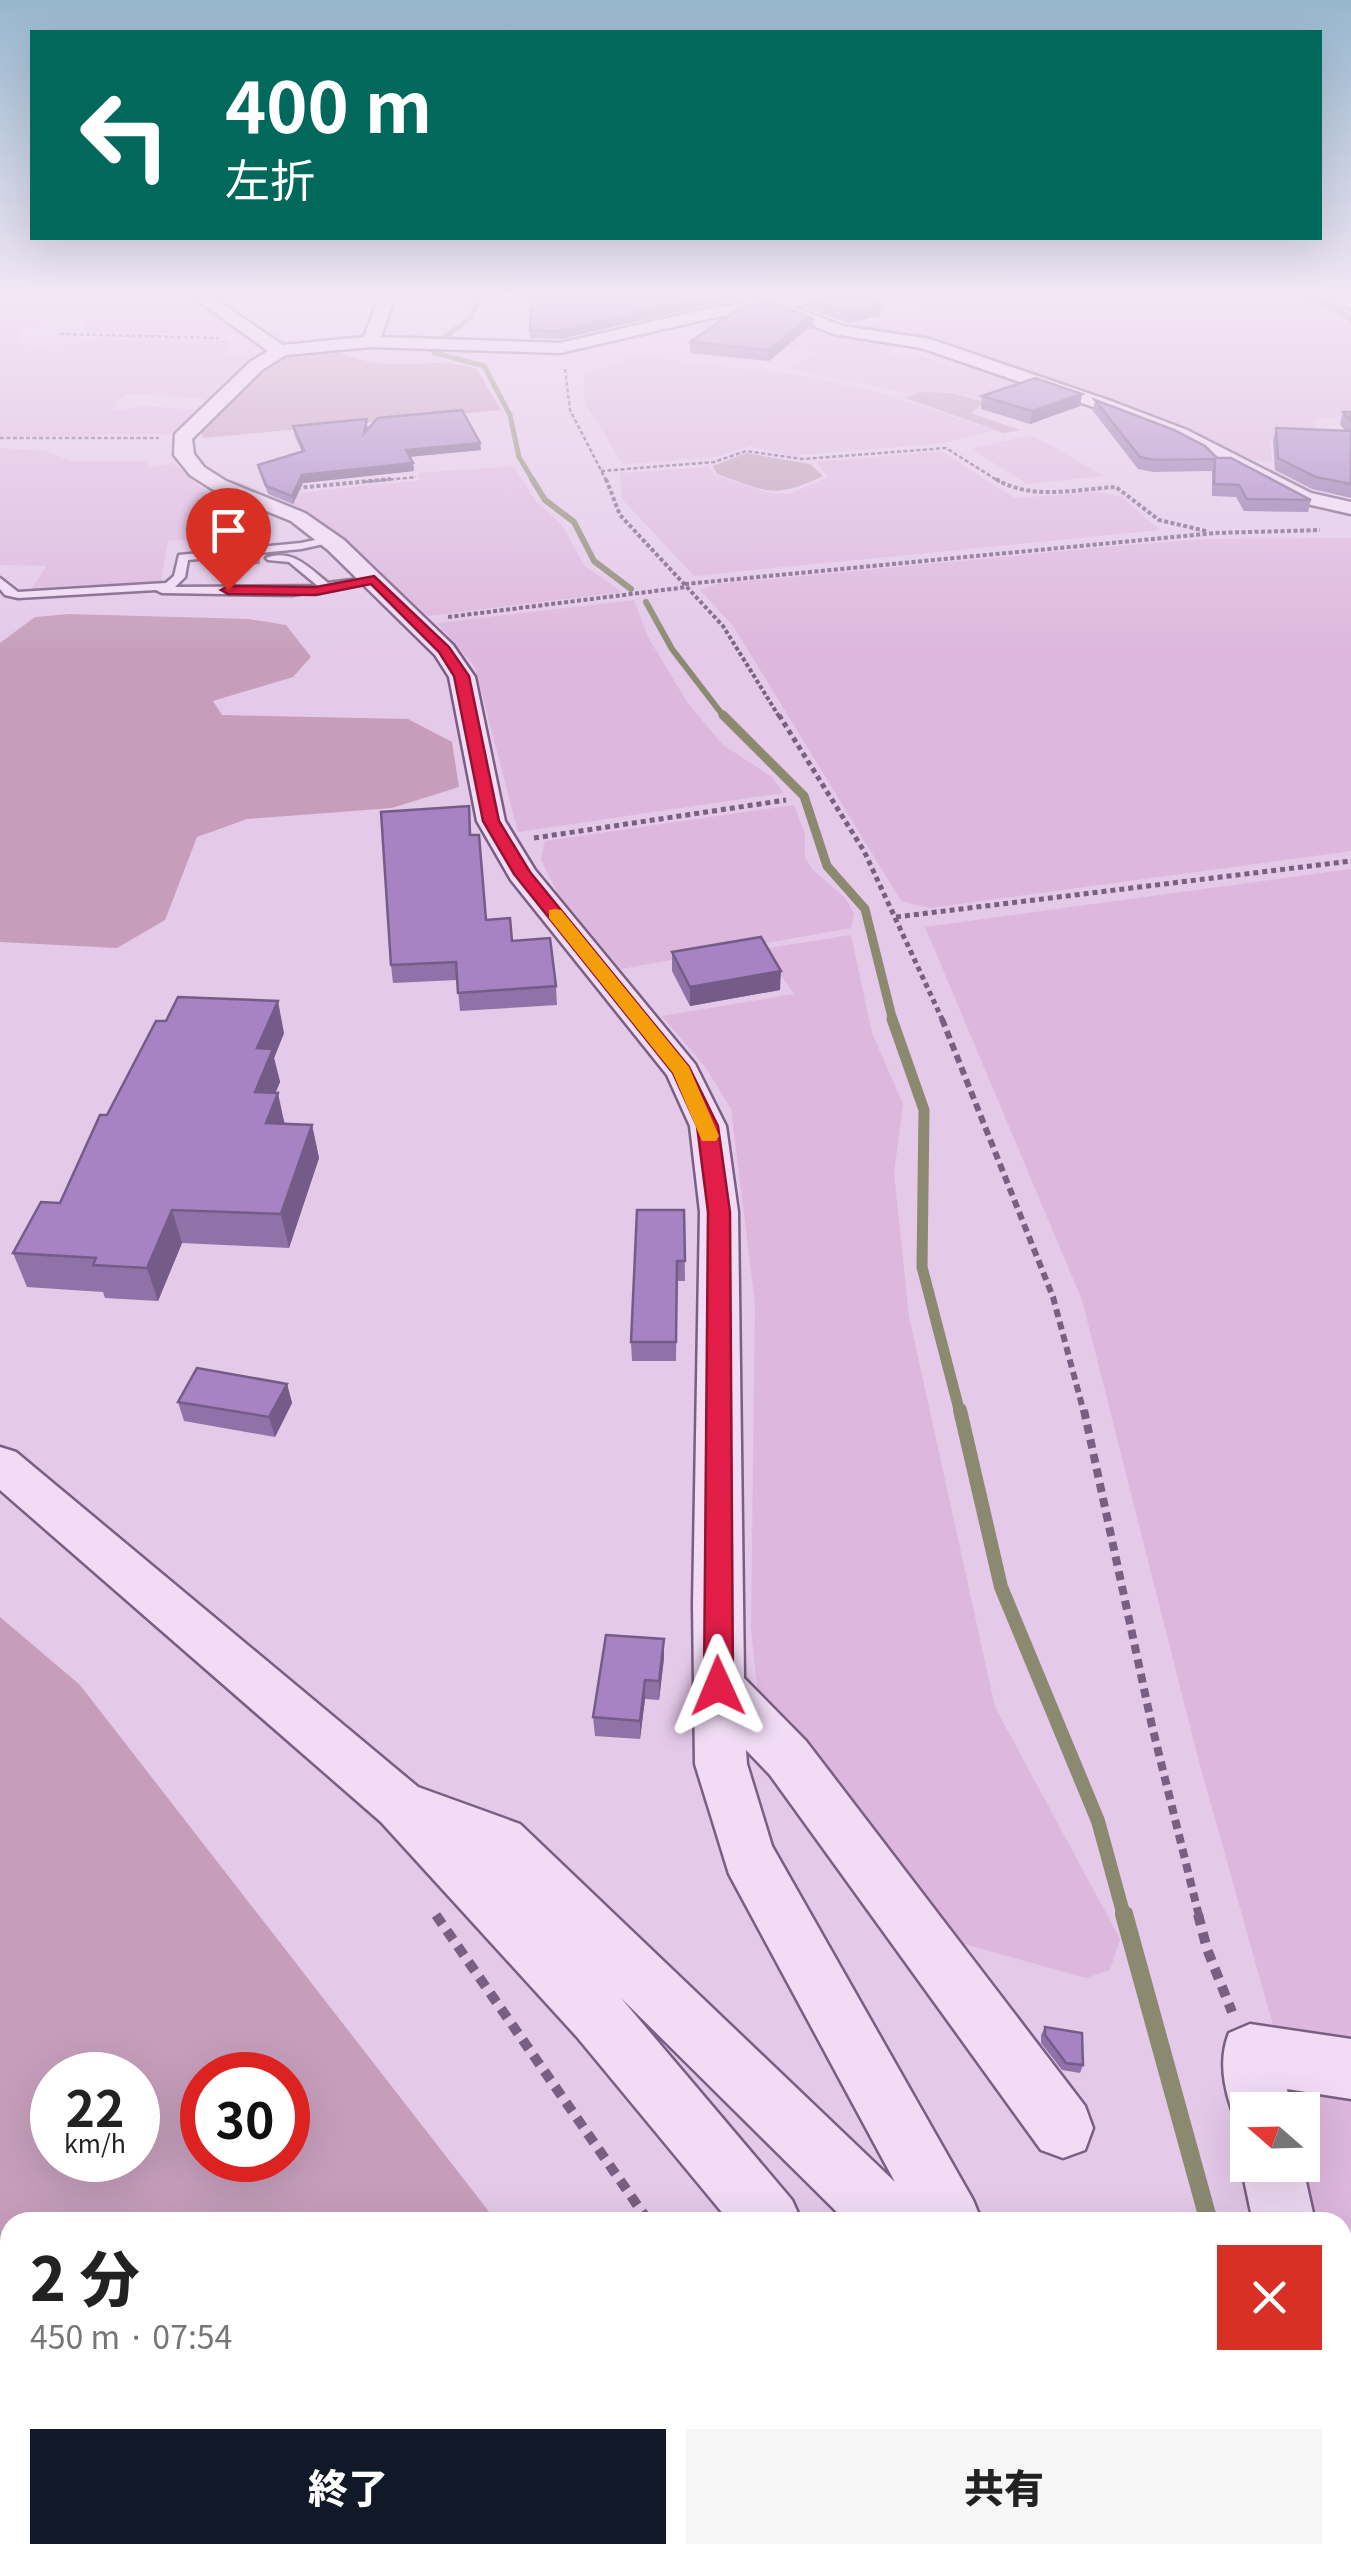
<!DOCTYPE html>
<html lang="ja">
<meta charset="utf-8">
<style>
:root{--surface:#fff;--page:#f6f6f6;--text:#222;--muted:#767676;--accent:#111827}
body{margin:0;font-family:Georgia,"Noto Sans JP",serif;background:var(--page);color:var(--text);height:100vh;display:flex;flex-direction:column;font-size:38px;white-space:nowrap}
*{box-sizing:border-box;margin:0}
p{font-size:32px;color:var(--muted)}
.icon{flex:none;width:55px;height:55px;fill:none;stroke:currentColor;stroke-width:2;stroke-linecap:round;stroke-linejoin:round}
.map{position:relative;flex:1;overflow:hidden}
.details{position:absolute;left:0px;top:2212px;width:1352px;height:352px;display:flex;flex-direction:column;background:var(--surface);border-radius:30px 30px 0 0;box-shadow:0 10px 40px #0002}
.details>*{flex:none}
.banner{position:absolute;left:30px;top:30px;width:1292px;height:210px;border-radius:0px;box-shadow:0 10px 40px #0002;background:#00695c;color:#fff;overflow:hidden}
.needle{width:65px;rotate:290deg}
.controls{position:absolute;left:1230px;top:2092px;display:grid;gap:20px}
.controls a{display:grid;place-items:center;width:90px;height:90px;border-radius:0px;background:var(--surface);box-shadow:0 10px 40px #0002;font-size:50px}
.speed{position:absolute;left:30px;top:2052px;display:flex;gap:20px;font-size:50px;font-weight:700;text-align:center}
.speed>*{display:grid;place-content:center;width:130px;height:130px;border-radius:50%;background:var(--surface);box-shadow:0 10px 40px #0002;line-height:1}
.speed small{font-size:25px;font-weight:400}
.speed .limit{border:15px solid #d22;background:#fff;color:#111}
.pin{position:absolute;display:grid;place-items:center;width:85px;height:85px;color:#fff;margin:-102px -42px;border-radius:50% 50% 50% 0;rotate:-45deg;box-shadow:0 0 10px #0007}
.pin .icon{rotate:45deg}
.me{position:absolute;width:110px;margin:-55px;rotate:359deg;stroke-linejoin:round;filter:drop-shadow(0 0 8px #0008)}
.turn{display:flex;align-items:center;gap:35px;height:210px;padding:0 30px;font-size:45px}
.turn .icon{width:130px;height:130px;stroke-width:2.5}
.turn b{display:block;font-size:70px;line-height:85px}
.round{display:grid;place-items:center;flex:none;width:105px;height:105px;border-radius:0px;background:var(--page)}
.overview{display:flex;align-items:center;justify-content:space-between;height:170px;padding:0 30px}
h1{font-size:60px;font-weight:800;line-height:75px}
.action{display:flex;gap:20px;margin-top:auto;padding:20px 30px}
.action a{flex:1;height:115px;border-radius:0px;background:var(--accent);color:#fff;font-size:40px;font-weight:800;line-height:115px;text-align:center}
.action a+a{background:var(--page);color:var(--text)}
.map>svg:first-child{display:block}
</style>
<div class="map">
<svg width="1351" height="2564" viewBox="0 0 1351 2564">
<rect width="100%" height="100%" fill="#e4c9e9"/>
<g fill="#ddb7de">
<path d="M 0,297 L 192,297 L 241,334 L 93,332 L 86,331 L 85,321 L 79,320 L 24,327 L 17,343 L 36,347 L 130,338 L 228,340 L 227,353 L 261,356 L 235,374 L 211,399 L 128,393 L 115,403 L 114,409 L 119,410 L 143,406 L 202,410 L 170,434 L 0,437 Z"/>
<path d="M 899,297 L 1302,297 L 1332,309 L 1351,324 L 1351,415 L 1312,420 L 1322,444 L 1269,440 L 1272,462 L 1244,459 L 1189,432 L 860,326 L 923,308 Z"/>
<path d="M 766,309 L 908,343 L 884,353 L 908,359 L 919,355 L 955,369 L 975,366 L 1036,387 L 996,403 L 952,392 L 909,393 L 786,369 L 817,353 L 719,334 L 689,320 Z"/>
<path d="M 628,355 L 801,375 L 877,392 L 994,430 L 945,443 L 790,456 L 750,446 L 718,457 L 623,464 L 585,404 L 584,373 L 624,361 Z"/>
<path d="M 1030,435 L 1054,447 L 1104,476 L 1027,484 L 972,449 Z"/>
<path d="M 0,448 L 45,451 L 72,461 L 146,461 L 149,467 L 175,464 L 216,502 L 223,515 L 220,536 L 168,541 L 161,581 L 31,589 L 47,566 L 0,565 Z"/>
<path d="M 941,451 L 1015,498 L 1094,492 L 1121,496 L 1160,530 L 694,576 L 622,499 L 620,473 L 709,467 L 714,475 L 769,493 L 789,494 L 828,477 L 816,462 Z"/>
<path d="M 513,466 L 537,502 L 562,525 L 584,565 L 622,592 L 428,616 L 312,516 L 267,496 L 420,480 L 418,473 Z"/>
<path d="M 1351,538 L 1351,851 L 930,908 L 901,901 L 734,627 L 700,590 L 716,584 L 1128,545 L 1209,539 Z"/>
<path d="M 634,600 L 648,637 L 687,702 L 723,745 L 772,777 L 783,793 L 518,832 L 475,667 L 437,623 Z"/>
<path d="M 794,805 L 805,834 L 805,857 L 812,869 L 845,898 L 854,913 L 851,928 L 621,969 L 559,896 L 541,860 L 545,841 Z"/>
<path d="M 1351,869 L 1351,2041 L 1274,2029 L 1198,1758 L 1082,1300 L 925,927 Z"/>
<path d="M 851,935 L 872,1033 L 903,1104 L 894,1173 L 909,1316 L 995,1707 L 1120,1939 L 1110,1970 L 1086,1978 L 943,1938 L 758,1695 L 751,1629 L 755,1303 L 731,1109 L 706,1068 L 662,1016 L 794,994 L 762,949 Z"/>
<path d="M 1319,2088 L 1351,2092 L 1351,2407 L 1342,2363 L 1342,2222 L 1315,2222 L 1303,2156 L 1302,2110 L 1294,2109 Z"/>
</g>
<g fill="#c69ebb" fill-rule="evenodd">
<path d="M 338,350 C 381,377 432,353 477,369 L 501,410 L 203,438 L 201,432 L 282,355 Z"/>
<path d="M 920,392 L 952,393 L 985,402 L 971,413 L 1020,430 L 1004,433 L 905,398 Z"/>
<path d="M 69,614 L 249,619 L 286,625 L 311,657 L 293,677 L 213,701 L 222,715 L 408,719 L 452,742 L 459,787 L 392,808 L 247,819 L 197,837 L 165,920 L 117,948 L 0,942 L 0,643 L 35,617 Z"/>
<path d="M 0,1617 L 80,1685 L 497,2222 L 10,2222 L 10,2555 L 754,2555 L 761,2564 L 0,2564 ZM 138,2075 L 138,2160 L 52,2160 L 52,2075 ZM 202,2075 L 288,2075 L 288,2160 L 202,2160 Z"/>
</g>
<path fill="#bc9cb3" d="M 746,453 L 810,464 L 823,476 C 771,500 768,491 717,474 L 713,466 Z"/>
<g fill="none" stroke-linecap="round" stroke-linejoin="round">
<g stroke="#8b8970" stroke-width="5">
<path d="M 480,297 L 470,318 L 430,348 L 435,353 L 484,366 L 510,415 L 519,457 L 534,482"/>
<path d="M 1306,297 L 1337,309 L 1351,320"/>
</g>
<g stroke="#8b8970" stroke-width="6">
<path d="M 532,479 L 545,500 L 574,522 L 594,561 L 631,589"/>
<path d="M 646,602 L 672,649 L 725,718"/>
</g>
<path stroke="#8b8970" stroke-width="9" d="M 723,715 L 804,796 L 827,866 L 865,909 L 893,1021"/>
<path stroke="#8b8970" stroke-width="11" d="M 892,1019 L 924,1110 L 922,1267 L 960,1413"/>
<path stroke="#8b8970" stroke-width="14" d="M 960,1410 L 1001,1587 L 1098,1821 L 1124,1916"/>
<path stroke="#8b8970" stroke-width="18" d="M 1124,1914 L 1209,2222"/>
<g stroke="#785f83" stroke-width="5">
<path id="lane" d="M 329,537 L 333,538 L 333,542 L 301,549 L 188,560 L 185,577 L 175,587 L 318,586 L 289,562 L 268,560 L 266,558 C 292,548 309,568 328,583 L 374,577 L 380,580 L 378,582 L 292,595 L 162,593 L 156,590 L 18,598 L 5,595 L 0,589 L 0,578 L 18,592 L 166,583 L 174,576 L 179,555 L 301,543 Z"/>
</g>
<g stroke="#785f83" stroke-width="5">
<g id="street">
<path d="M 193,297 L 212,297 L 283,345 L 364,337 L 379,297 L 395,297 L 381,337 L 560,343 L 716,307 L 790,297 L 837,297 L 792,307 L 843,326 L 930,339 L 1111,401 L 1187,430 L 1311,493 L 1351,502 L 1351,514 L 1298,502 L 1173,438 L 1099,409 L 921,348 L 834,334 L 772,309 L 716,317 L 560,353 L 371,347 L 286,355 L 262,370 L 192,439 L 194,454 L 204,467 L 226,481 L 305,513 L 344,540 L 453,645 L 475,677 L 505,821 L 535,870 L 695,1064 L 726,1126 L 738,1212 L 744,1678 L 806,1741 L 1085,2106 L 1093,2128 L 1085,2150 L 1063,2158 L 1041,2150 L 770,1775 L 746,1750 L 747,1764 L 772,1846 L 973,2200 L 982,2222 L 847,2222 L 621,1998 L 792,2200 L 802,2222 L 730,2222 L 577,2037 L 381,1822 L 0,1490 L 0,1447 L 16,1452 L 418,1787 L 520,1824 L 895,2182 L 729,1874 L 695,1764 L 693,1604 L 700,1212 L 690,1126 L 667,1075 L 511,880 L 477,821 L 449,677 L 435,655 L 328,550 L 291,521 L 212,489 L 190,475 L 174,455 L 175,434 L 250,362 L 268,351 Z"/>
<path d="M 1330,297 L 1351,298 L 1351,309 Z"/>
<path d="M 1250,2024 L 1351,2039 L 1351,2099 L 1287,2089 L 1291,2110 L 1248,2110 L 1248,2135 L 1240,2131 C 1227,2100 1216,2065 1229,2033 Z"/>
<path d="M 1248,2150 L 1248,2165 L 1302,2164 L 1315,2222 L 1253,2222 L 1241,2165 Z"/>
<path d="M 1342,2475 L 1351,2479 L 1351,2564 L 1321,2564 L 1317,2555 L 1342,2555 Z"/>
<path d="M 985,2555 L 1059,2555 L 1063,2564 L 989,2564 Z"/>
<path d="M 1113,2555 L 1189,2555 L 1193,2564 L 1117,2564 Z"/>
</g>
</g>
<g stroke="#785f83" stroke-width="2.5" stroke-dasharray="4 2.5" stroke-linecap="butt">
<path d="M 60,334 L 219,338"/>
<path d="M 565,369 L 570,410 L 607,482"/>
<path d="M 0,438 L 159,438"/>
<path d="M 601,471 L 714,462 L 746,451 L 802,459 L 946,448 L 1000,482"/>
<path d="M 364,482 L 416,477"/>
</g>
<g stroke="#785f83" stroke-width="4" stroke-dasharray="4 2.5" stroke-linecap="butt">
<path d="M 606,479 L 620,515 L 723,626 L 780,718"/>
<path d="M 996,479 C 1031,501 1077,489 1116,487 L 1159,520 L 1206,531"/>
<path d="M 297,488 L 391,479"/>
<path d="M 685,584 L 1215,533 L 1320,530"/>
<path d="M 448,617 L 687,587"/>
</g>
<g stroke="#785f83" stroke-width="5" stroke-dasharray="5 4" stroke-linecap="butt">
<path d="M 779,715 L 864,851 L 943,1021"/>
<path d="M 534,838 L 786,800"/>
<path d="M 896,917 L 1351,861"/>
</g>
<path stroke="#785f83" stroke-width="6" stroke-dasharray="8 5" stroke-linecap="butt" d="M 942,1019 L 1053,1297 L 1084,1413"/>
<path stroke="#785f83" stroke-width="8" stroke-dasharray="9 6" stroke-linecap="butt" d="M 1084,1410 L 1152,1726 L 1199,1916"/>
<g stroke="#785f83" stroke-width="10" stroke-dasharray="11 8" stroke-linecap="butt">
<path d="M 1198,1914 L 1207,1949 L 1232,2012"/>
<path d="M 436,1915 L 649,2222"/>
<path d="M 766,2555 L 768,2564"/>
</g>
<use href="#lane" fill="#f1dbf5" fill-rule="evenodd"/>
<use href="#street" fill="#f1dbf5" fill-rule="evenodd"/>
</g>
<g fill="#9071a8">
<path d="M 744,297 L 560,339 L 530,338 L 530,330 Z"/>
<path d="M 806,299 L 880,305 L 878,306 L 881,307 L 880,316 L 849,323 L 805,308 Z"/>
<path d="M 741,307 L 814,319 L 814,330 L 808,328 L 769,361 L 690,353 L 690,342 Z"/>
<path d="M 1082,394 L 1080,406 L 1030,424 L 981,409 L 982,396 Z"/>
<path d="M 1095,400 L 1217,458 L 1311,500 L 1308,512 L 1244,511 L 1236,497 L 1212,496 L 1212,471 L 1153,472 L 1138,469 L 1093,411 Z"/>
<path d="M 1343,412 L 1351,412 L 1351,498 L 1312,489 L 1275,470 L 1273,441 L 1276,428 L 1345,431 L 1340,424 Z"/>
<path d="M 293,426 L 368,426 L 367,430 L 480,443 L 481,450 L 409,457 L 413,463 L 414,471 L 303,483 L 293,504 L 268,494 L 258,465 L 302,452 L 294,434 Z"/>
<path d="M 258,549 L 260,564 L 223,567 L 222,559 Z"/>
<path d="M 471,835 L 486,920 L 512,941 L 556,986 L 557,1005 L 460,1011 L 457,980 L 393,983 L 391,965 Z"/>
<path d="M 672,952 L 780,990 L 690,1006 L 672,971 Z"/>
<path d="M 166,1021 L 284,1033 L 274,1058 L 280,1082 L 275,1093 L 285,1124 L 312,1125 L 319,1158 L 289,1248 L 182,1243 L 158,1301 L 105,1298 L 103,1292 L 27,1287 L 13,1253 L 60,1203 L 107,1115 Z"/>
<path d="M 684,1210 L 685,1281 L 677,1281 L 676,1361 L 632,1361 L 631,1342 Z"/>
<path d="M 287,1384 L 292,1403 L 275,1437 L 184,1421 L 178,1402 Z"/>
<path d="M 664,1639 L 664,1658 L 659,1700 L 645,1699 L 640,1739 L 595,1736 L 593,1717 Z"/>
<path d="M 1045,2027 L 1083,2065 L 1080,2073 L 1062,2070 L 1041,2043 L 1041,2035 Z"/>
</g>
<g fill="#755c88">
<path d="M 709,297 L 744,297 L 560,339 L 559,331 Z"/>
<path d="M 876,297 L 881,297 L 880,305 L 865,309 L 865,300 Z"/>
<path d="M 881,307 L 880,316 L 849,323 L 850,314 Z"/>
<path d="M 808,318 L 808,328 L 769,361 L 769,350 Z"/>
<path d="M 1082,394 L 1080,406 L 1030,424 L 1032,411 Z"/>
<path d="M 480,443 L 481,450 L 406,457 L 406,450 Z"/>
<path d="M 413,463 L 414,471 L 303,483 L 293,504 L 292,496 L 302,475 Z"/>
<path d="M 257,510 L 259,543 L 224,547 L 222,539 Z"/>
<path d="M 781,971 L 780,990 L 690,1006 L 690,987 Z"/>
<path d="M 278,1001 L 284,1033 L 274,1058 L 280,1082 L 262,1125 L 255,1092 L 257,1048 Z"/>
<path d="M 278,1093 L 285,1126 L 266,1123 Z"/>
<path d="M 312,1125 L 319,1158 L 289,1248 L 281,1214 Z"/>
<path d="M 172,1210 L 182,1243 L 158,1301 L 147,1268 Z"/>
<path d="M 287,1384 L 292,1403 L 275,1437 L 269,1417 Z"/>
<path d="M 664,1639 L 664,1658 L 659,1700 L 659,1681 Z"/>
<path d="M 645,1680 L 645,1699 L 640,1739 L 640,1721 Z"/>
</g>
<g fill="#a783c3" stroke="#755c88" stroke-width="2.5">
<path d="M 531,297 L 709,297 L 559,331 L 530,330 Z"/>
<path d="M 813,297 L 876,297 L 865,300 L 881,307 L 850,314 L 806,299 Z"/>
<path d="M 772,302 L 814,319 L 808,318 L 769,350 L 690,342 L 741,307 Z"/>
<path d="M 1035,378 L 1082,394 L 1032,411 L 982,396 Z"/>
<path d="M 1095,400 L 1174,430 L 1205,446 L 1217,458 L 1231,458 L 1311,500 L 1247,499 L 1239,485 L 1214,484 L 1215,459 L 1155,460 L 1140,457 Z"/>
<path d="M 462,410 L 480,443 L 406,450 L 413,463 L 302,475 L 292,496 L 266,486 L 258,465 L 304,451 L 293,426 L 367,419 L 364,433 L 378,418 Z"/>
<path d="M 1343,412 L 1351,412 L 1351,421 Z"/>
<path d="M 1276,428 L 1351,431 L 1351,484 L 1316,477 L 1278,458 Z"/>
<path d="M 222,496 L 257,510 L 258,535 L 222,539 Z"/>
<path d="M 258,549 L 258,556 L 222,559 L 222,552 Z"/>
<path d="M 469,806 L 470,835 L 479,835 L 486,920 L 510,918 L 512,941 L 550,938 L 556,986 L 458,993 L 456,962 L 391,965 L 381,812 Z"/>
<path d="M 761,937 L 781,971 L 690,987 L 672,952 Z"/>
<path d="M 178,997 L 278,1001 L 257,1048 L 273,1049 L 255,1092 L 278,1093 L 266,1123 L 312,1125 L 281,1214 L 172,1210 L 147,1268 L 93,1265 L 96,1258 L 13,1253 L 41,1202 L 60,1203 L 100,1115 L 107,1115 L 156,1021 L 166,1021 Z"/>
<path d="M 637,1210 L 684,1210 L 685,1261 L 677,1261 L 676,1342 L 631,1342 Z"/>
<path d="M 197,1368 L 287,1384 L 269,1417 L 178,1402 Z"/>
<path d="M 606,1635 L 664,1639 L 659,1681 L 645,1680 L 640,1721 L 593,1717 Z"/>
<path d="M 1045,2027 L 1082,2033 L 1083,2065 L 1066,2063 L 1045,2035 Z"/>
</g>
<linearGradient id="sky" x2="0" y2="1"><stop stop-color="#97b7cf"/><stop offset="0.45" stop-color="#f3e7f5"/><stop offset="1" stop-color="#f3e7f5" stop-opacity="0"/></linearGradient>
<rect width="1351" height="656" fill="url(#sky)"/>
<path fill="#e11d48" stroke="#92132f" stroke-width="2.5" d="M 374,576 L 449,647 L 469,676 L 499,821 L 530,872 L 689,1067 L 718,1126 L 730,1212 L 733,1686 L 729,1695 L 718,1699 L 708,1695 L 704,1686 L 708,1212 L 697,1126 L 673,1073 L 514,874 L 483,821 L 454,676 L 439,652 L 371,584 L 316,595 L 228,594 L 221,590 L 228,586 L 316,587 Z"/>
<path fill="#f59e0b" d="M 555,909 L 561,910 L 689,1067 L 719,1136 L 716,1141 L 702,1141 L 673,1073 L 549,918 L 549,910 Z"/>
</svg>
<div class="controls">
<a><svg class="needle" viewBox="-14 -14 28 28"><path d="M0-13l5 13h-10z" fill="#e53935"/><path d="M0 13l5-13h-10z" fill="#767676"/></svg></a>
</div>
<div class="speed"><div>22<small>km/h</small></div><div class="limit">30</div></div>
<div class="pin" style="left:228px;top:590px;background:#d93025"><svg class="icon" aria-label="arrive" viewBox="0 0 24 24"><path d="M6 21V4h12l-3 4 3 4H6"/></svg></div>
<svg class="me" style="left:718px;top:1686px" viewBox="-20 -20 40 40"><path d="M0-17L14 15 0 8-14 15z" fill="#e11d48" stroke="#fff" stroke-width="4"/></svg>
<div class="banner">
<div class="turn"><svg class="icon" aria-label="left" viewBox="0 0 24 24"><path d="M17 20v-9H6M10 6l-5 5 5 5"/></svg><div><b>400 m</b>左折</div></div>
</div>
<section class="details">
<div class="overview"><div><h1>2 分</h1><p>450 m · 07:54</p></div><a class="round" style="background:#d93025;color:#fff"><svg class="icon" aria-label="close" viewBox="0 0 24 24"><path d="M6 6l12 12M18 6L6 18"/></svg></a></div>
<div class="action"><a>終了</a><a>共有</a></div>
</section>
</div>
